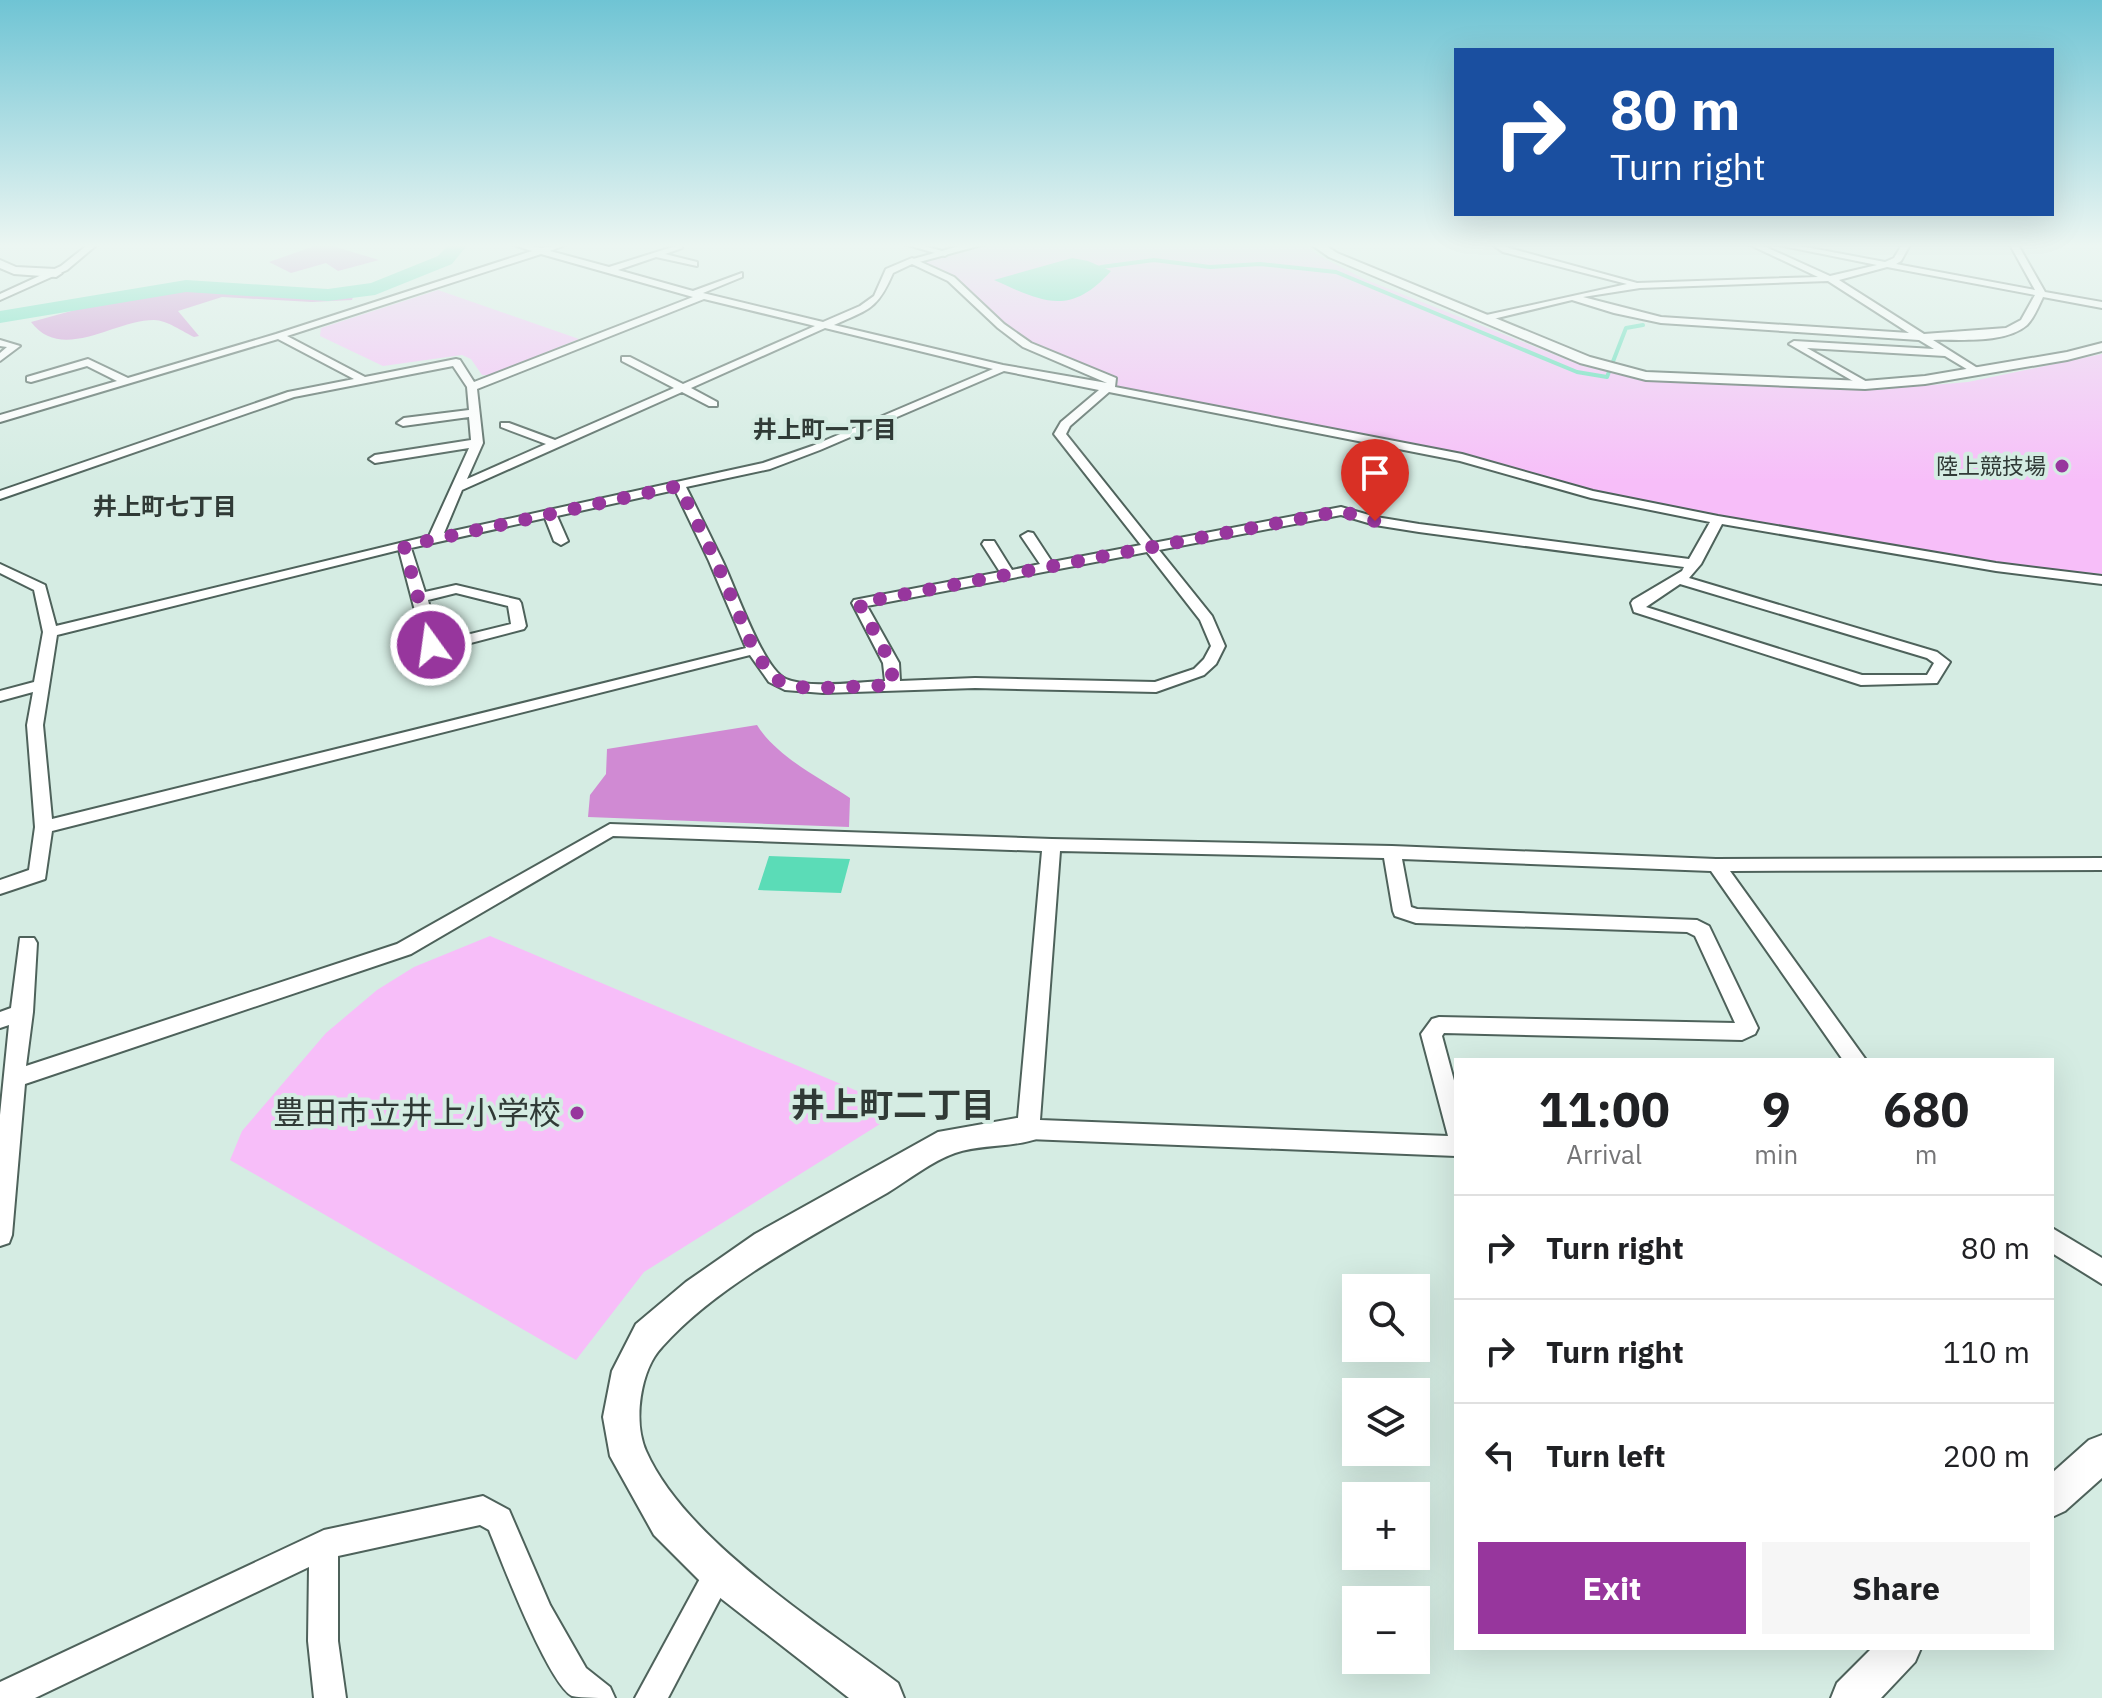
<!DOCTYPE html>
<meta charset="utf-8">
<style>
:root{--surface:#fff;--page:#f6f6f6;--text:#202124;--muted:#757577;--line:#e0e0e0;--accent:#97369d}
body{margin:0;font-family:"IBM Plex Sans","Noto Sans JP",sans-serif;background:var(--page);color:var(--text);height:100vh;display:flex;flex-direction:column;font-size:30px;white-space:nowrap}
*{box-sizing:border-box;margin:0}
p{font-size:26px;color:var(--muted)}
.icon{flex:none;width:44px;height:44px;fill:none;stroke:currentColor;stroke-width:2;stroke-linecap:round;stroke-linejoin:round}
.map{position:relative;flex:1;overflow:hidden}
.side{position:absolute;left:1454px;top:1058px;width:600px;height:592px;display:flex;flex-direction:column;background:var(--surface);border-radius:0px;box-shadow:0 8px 32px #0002}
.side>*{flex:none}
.guide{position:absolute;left:1454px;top:48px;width:600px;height:168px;border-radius:0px;box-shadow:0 8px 32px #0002;background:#1a4fa0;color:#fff;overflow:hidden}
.controls{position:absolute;left:1342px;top:1274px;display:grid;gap:16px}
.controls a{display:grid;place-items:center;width:88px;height:88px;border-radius:0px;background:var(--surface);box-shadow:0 8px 32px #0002;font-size:40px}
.pin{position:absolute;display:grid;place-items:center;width:68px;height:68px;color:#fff;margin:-82px -34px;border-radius:50% 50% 50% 0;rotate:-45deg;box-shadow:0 0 8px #0007}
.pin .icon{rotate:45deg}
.me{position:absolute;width:88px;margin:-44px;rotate:346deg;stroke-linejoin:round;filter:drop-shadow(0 0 6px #0008)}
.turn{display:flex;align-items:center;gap:28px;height:168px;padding:0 24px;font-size:36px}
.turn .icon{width:104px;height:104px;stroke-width:2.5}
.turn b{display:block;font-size:56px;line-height:68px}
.eta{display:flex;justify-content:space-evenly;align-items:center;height:136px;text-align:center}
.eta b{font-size:48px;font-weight:700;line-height:56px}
.primary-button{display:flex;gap:16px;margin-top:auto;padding:16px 24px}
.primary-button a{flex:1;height:92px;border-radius:0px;background:var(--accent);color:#fff;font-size:32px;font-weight:700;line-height:92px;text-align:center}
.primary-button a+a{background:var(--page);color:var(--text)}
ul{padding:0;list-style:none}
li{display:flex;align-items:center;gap:24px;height:104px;padding:0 24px;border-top:2px solid var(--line)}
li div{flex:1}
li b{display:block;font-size:30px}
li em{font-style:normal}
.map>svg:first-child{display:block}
</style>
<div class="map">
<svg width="2102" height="1698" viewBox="0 0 2102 1698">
<rect width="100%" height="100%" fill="#d5ece3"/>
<g fill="#f7bef9">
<path d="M 991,243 L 1303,243 L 1318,255 L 1364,279 L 1583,366 L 1641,380 L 1874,390 L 1968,382 L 2102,354 L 2102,574 L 1993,563 L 1712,517 L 1576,486 L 1459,453 L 1115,389 L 1118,381 L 1024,341 L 920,260 Z"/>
<path d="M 438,290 L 579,339 L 489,375 L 482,375 L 471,359 L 462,355 L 383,366 L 320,336 L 321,328 Z"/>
<path d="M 490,936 L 881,1101 L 888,1119 L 644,1272 L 576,1360 L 230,1160 L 242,1131 L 326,1033 L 377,990 L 414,967 Z"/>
</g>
<g fill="#d08ad3">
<path d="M 323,243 L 379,260 L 338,271 L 326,263 L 291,273 L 269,262 Z"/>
<path d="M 177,288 L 201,288 L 353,297 L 352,300 L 312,302 L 222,297 L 178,311 L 199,336 L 194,337 C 183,332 167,320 154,320 C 114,320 62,363 31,322 L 97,304 Z"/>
<path d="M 757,725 C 777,757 820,778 850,798 L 849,827 L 588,817 L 590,795 L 606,774 L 607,749 Z"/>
</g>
<g fill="#5bdcb7">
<path d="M 1072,258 L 1088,261 L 1111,271 C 1070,317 1043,302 994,280 Z"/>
<path d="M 769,856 L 850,859 L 841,893 L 758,890 Z"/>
</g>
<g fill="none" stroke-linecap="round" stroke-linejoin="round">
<path stroke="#5bdcb7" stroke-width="4" d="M 1101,267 L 1154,260 L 1210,267 L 1260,264 L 1336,272 L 1577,372 L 1607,377 L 1626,328 L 1643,325"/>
<path fill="#5bdcb7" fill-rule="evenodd" d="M 450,243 L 469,243 L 452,264 L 375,295 L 328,301 L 186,292 L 0,323 L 0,311 L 186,280 L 328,289 L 371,283 L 438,256 Z"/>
<g stroke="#4e625b" stroke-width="4">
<g id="street">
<path d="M 90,243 L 99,243 L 67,270 L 0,300 L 0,294 L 61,266 Z"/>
<path d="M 508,243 L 521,243 L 541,248 L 570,243 L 550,251 L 609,267 L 682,244 L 682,248 L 665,254 L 697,262 L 697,266 L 656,257 L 618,270 L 693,291 L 742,273 L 742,277 L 703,293 L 823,322 L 860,306 L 874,296 L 886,269 L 912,258 L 954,277 L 1004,324 L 1031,343 L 1116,378 L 1115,387 L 1462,454 L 1593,491 L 1718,516 L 1996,563 L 2102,576 L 2102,584 L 1996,571 L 1722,524 L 1701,564 L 1689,578 L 1937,652 L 1950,662 L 1937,683 L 1861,685 L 1634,612 L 1631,603 L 1633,600 L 1682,571 L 1684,567 L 1419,532 L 1375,525 L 1341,515 L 1159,550 L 1212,616 L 1225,646 L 1216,664 L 1204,675 L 1156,692 L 975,688 L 823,693 L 785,690 L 769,682 L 750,655 L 52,831 L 45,879 L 0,894 L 0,880 L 29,870 L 35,827 L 27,725 L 33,692 L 0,701 L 0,691 L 34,682 L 43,632 L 34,590 L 0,573 L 0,564 L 45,585 L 56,626 L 429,536 L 469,448 L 375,463 L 369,459 L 375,455 L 471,440 L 469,417 L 403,426 L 397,423 L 404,418 L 469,410 L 467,387 L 453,366 L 294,397 L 0,499 L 0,491 L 288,392 L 354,379 L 278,339 L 0,422 L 0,415 L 117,381 L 87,366 L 31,382 L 27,381 L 27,377 L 88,359 L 128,378 L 276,334 L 532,251 ZM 541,254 L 693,297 L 474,382 L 460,360 L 456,359 L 365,377 L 287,336 ZM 912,264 L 948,281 L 998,328 L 1023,347 L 1107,383 L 1003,365 L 834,325 C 869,309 877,310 893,273 ZM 704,299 L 815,326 L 683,384 L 630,357 L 622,357 L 622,361 L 674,388 L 555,440 L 509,423 L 501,423 L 501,427 L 546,444 L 467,479 L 483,443 L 477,389 ZM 825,328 L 993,369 L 812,446 L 763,463 L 444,533 L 462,490 L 682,392 L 709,406 L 717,406 L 717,402 L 691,388 ZM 1004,371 L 1099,390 L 1061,422 L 1054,434 L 1141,545 L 1052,562 L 1033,533 L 1028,532 L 1021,536 L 1040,564 L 1012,570 L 994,541 L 984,541 L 982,544 L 1000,572 L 854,600 L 852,603 L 883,663 L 885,681 C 858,682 810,689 786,679 C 763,670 734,584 722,560 C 710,535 698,511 686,487 L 770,469 L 820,450 ZM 1109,392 L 1460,461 L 1591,498 L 1710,522 L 1689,559 L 1419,524 L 1376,517 L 1341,507 L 1153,543 L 1066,434 L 1070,426 ZM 675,490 L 709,561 L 746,648 L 52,819 L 43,725 L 57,635 L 399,550 L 424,645 L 440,651 L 524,629 L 526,626 L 521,603 L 519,600 L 456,585 L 425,592 L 411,548 L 545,518 L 554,541 L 561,545 L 568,541 L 557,516 ZM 1147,552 L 1200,620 L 1211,646 L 1204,659 L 1194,669 L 1155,682 L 975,678 L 900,681 L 899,663 L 867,606 ZM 1680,584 L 1927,658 L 1934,663 L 1927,675 L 1862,675 L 1646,607 ZM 456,593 L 508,606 L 511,624 L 438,642 L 428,600 Z"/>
<path d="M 901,243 L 914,243 L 949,253 L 945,256 Z"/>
<path d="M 1490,243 L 1500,243 L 1509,248 L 1637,283 L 1818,277 L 1746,243 L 1757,243 L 1830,276 L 1877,265 L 1768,243 L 1784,243 L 1885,262 L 1894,258 L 1903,243 L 1911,243 L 1901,261 L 1896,264 L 2035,290 L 2009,243 L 2017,243 L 2045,292 L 2102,302 L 2102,308 L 2043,297 C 2039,305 2034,318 2027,325 C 2005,344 1961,339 1933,340 L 1979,369 L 1980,371 L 1975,374 L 1945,356 L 1807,348 L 1869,383 L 1870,385 L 1865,388 L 1789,344 L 1794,341 L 1934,349 L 1919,340 L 1661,323 L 1614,313 L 1572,300 L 1485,321 L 1482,320 L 1482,316 L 1627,284 L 1503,252 ZM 1887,267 L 2035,295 L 2021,320 L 2006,328 L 1924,334 L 1839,280 ZM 1828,281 L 1909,333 L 1661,317 L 1583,297 L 1640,288 Z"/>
<path d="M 0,340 L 20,346 L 0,361 L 0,353 L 7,347 L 0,346 Z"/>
<path d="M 610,824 L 1052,839 L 1392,846 L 1716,859 L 2102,858 L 2102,870 L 1730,871 L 1866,1060 L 1843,1060 L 1711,871 L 1402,859 L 1411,907 L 1417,909 L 1697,920 L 1709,926 L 1758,1028 L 1755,1034 L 1742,1040 L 1444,1033 L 1442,1036 L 1456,1088 L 1456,1156 L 1028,1139 L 1020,1136 L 1017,1129 L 1042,851 L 613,836 L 411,954 L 25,1084 L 12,1235 L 9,1243 L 0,1246 L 0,1115 L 9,1025 L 0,1028 L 0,1012 L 11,1008 L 20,938 L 34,938 L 37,943 L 33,1012 L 26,1066 L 397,944 ZM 1060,851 L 1384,858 L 1393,911 L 1395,916 L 1416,923 L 1687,932 L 1695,936 L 1735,1023 L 1439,1017 L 1432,1019 L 1421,1034 L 1448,1136 L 1040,1120 Z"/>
<path d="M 2052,1228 L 2102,1258 L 2102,1284 L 2052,1253 Z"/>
<path d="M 483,1496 L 509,1510 L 550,1605 L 586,1668 L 610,1687 L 615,1698 C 603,1698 582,1698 572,1696 C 548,1683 501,1560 489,1530 L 480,1525 L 338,1556 L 338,1641 L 346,1698 L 314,1698 L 308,1641 L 309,1567 L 35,1698 L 0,1698 L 0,1682 L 324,1530 Z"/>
<path d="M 719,1557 L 729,1562 L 734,1572 L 668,1698 L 635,1698 L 709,1562 Z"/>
</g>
</g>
<g stroke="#4e625b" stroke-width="4">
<g id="secondary">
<path d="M 970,243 L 989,243 L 912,264 L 906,261 Z"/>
<path d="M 1309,243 L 1322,243 L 1337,253 L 1590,357 L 1646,372 L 1865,381 L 1925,376 L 2067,352 L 2102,343 L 2102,351 L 2067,360 L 1925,384 L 1865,389 L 1646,380 L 1580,363 L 1329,257 Z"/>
<path d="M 0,260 L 16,267 L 56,269 L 62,273 L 56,277 L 14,274 L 0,268 Z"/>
<path d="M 1028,1116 L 1039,1120 L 1043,1129 L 1039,1138 C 1012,1148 982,1144 955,1153 C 932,1161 908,1180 887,1193 C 815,1234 717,1285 662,1347 C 640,1370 633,1422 646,1451 C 685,1540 820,1624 898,1683 L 904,1698 L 849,1698 L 705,1586 L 654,1535 L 610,1456 L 603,1417 L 612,1371 L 636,1324 L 686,1282 L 755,1234 L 938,1132 Z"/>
<path d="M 2102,1435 L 2102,1478 L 2065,1511 L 2052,1517 L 2052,1473 L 2089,1440 Z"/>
<path d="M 1872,1648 L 1921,1648 L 1915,1662 L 1881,1698 L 1831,1698 L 1837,1683 Z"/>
</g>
</g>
<use href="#street" fill="#fff" fill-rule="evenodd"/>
<use href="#secondary" fill="#fff" fill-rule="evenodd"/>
</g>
<linearGradient id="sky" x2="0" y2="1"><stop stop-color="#6fc4d4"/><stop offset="0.51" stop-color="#ecf6f2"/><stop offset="1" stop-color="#ecf6f2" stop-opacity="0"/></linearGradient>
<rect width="2102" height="481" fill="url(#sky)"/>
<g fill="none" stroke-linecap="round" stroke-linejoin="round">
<path stroke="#97369d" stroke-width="14" stroke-dasharray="0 25.2" d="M 431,645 L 404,546 L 679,486 L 716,561 L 754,650 L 774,679 L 796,687 L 823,688 L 893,685 L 891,663 L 859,603 L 1341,511 L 1375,521"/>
</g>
<g fill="#97369d" stroke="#d5ece3" stroke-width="3">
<circle cx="2062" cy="466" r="8"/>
<circle cx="577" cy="1113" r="8"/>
</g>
<g text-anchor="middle" stroke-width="8" stroke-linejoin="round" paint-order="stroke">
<g font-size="22" fill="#303a36" stroke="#d5ece3" text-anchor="end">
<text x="2046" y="474">陸上競技場</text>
</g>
<g font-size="24" font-weight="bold" fill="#303a36" stroke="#d5ece3">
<text x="825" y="438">井上町一丁目</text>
<text x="165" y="515">井上町七丁目</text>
</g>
<g font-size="32" fill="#303a36" stroke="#d5ece3" text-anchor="end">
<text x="561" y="1124">豊田市立井上小学校</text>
</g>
<g font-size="34" font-weight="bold" fill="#303a36" stroke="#d5ece3">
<text x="893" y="1117">井上町二丁目</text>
</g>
</g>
</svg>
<div class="controls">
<a><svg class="icon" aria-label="search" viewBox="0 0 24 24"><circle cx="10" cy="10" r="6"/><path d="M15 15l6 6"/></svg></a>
<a><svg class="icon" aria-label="layers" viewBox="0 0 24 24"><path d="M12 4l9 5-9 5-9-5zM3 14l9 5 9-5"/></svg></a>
<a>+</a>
<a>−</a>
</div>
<div class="pin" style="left:1375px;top:521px;background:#d93025"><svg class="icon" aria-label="arrive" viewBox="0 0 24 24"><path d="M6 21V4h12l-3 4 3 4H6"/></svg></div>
<svg class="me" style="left:431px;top:645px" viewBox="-20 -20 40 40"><circle r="17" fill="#97369d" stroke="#fff" stroke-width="3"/><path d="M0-11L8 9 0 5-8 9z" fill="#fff"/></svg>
<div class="guide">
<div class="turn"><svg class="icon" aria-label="right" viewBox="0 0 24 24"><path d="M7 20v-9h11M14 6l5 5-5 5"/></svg><div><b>80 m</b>Turn right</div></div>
</div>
<section class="side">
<div class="eta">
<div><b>11:00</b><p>Arrival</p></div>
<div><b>9</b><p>min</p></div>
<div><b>680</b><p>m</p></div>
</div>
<ul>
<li><svg class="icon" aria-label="right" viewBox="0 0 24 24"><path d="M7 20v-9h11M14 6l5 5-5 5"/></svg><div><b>Turn right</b></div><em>80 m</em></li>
<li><svg class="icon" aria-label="right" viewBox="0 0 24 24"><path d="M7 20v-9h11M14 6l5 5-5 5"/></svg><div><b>Turn right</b></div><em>110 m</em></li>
<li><svg class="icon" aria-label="left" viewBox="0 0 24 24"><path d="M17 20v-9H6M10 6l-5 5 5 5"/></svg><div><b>Turn left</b></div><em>200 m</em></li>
</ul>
<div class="primary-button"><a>Exit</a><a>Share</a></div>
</section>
</div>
